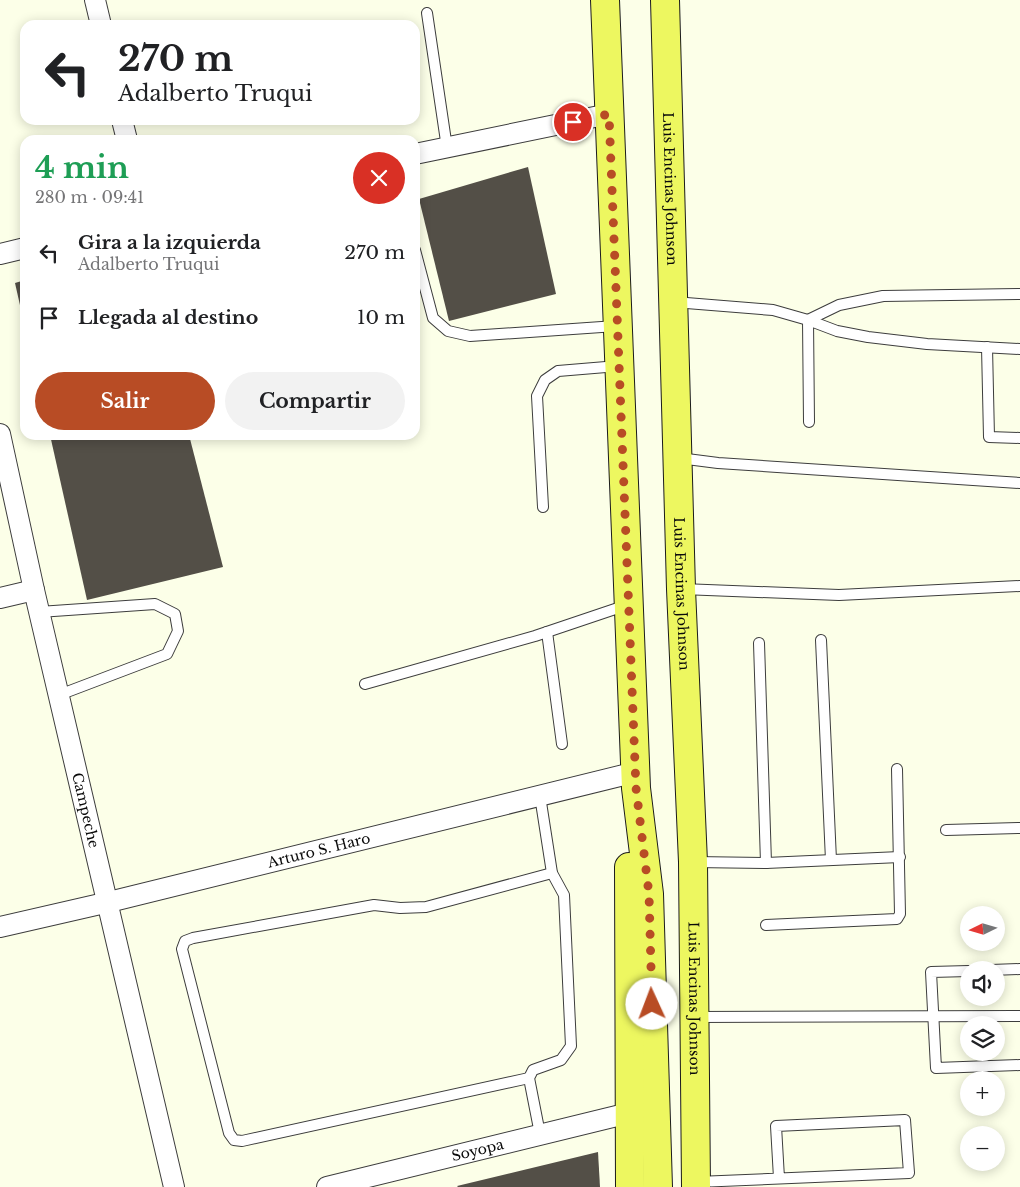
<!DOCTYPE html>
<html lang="es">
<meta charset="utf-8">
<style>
:root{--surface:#fff;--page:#f2f2f2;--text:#202124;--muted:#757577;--accent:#b84c25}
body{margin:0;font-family:"Libre Baskerville",serif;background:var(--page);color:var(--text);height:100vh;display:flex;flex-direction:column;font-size:19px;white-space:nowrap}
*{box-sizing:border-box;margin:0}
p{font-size:16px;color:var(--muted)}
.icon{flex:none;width:28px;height:28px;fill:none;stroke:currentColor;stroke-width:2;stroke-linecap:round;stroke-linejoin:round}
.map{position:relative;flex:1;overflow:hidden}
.drawer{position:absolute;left:20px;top:135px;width:400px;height:305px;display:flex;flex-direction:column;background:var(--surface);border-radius:15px;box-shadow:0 2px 12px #0003}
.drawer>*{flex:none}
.hud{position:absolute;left:20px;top:20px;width:400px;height:105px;border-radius:15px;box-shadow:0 2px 12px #0003;background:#fff;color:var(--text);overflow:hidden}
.needle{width:32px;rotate:265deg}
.tools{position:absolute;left:960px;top:906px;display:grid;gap:10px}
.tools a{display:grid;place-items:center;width:45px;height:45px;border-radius:50%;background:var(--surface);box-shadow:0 2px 12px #0003;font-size:25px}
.pin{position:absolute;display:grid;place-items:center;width:42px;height:42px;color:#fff;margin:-21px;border:2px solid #fff;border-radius:50%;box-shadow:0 1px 5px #0007}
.me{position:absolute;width:55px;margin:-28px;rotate:358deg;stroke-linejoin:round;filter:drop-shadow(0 0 4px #0008)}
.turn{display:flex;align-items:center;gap:18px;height:105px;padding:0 15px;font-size:22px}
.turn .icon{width:65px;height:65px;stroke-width:2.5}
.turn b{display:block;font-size:35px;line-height:42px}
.round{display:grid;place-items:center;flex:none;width:52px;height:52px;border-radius:26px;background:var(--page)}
.headline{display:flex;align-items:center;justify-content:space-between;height:85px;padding:0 15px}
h1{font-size:30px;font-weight:700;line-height:38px;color:#1e9e55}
.primary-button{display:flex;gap:10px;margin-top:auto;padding:10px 15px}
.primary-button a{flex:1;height:58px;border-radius:30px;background:var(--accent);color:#fff;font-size:20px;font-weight:700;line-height:58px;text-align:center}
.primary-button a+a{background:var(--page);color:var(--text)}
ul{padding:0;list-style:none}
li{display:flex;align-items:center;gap:15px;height:65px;padding:0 15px}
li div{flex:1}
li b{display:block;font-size:19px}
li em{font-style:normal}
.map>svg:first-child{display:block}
</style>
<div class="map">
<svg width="1020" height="1187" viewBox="0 0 1020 1187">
<rect width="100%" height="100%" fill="#fcffe8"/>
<g fill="#534f47">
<path d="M 528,167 L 556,294 L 449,321 L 419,199 Z"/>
<path d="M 25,280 L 25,323 L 24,323 L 15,283 Z"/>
<path d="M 50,435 L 189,435 L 223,567 L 87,600 Z"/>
<path d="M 598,1152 L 600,1187 L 458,1187 L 457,1186 Z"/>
</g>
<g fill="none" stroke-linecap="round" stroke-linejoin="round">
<g stroke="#3d3d3d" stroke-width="12">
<g id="service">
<path d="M 427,13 L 447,148"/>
<path d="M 415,250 L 433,318 L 448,331 L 470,336 L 616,326"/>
<path d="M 674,302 L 773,310 L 808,320 L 837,331 L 868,337 L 927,344 L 1020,349"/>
<path d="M 987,347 L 989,437 L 1020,438"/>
<path d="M 809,422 L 808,320 L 839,305 L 883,296 L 1020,294"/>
<path d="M 679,458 L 718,463 L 1020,483"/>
<path d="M 543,507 L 537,396 L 545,380 L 558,371 L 618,366"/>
<path d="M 682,589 L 839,595 L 1020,586"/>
<path d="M 39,612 L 155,604 L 175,614 L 178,631 L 167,654 L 59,695"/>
<path d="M 547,632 L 562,744"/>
<path d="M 821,640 L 831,860"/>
<path d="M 759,643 L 766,863"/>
<path d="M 365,684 L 535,636 L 627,605"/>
<path d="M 946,830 L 1020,828"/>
<path d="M 694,862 L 766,863 L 900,857"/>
<path d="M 766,925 L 897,919 L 900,914 L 897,769"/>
<path d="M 991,970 L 1020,969"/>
<path d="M 969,971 L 931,972 L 936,1068 L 1020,1065"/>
<path d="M 696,1017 L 1020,1016"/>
<path d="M 529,1078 L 242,1141 L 234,1140 L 229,1133 L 182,949 L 185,941 L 193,938 L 374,905 L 400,908 L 426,907 L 552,873"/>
<path d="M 540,1134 L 529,1078 L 533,1070 L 561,1060 L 571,1046 L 564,895 L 552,873 L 540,796"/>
<path d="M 697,1182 L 909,1173 L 905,1120 L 776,1126 L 779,1178"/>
</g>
</g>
<g stroke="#3d3d3d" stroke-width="22">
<g id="minor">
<path d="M 95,0 L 101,25"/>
<path d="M 122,120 L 127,140"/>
<path d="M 415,154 L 609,114"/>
<path d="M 0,254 L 25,248"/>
<path id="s1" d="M 0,434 L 34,590 L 174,1187"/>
<path d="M 0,598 L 34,590"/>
<path id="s2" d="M 0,927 L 109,902 L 636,772"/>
<path id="s3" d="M 327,1187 L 629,1113"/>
</g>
</g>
<g stroke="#1b1b1b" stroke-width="30">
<g id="primary">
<path d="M 605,0 L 636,788 L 649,894 L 658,1187"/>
<path id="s4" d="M 665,0 L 681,589 L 693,862 L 696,1187"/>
<path d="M 629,867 L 630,1187"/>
</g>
</g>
<use href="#service" stroke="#fff" stroke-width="10"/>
<use href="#minor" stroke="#fff" stroke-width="20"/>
<use href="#primary" stroke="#edf760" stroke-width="28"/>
</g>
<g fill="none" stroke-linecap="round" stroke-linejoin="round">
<path stroke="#b84c25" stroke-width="9" stroke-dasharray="0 16.2" d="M 573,122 L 609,114 L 636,788 L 649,894 L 652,1004"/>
</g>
<g text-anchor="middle" stroke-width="5" stroke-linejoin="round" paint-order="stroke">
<g font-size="14" fill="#0a0a0a" stroke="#fff">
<text dy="5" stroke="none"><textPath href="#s4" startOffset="189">Luis Encinas Johnson</textPath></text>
<text dy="5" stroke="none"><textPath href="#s4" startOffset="594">Luis Encinas Johnson</textPath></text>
<text dy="5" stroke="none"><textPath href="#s1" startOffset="386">Campeche</textPath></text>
<text dy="5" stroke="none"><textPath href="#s2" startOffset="328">Arturo S. Haro</textPath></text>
<text dy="5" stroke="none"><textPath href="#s4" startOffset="999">Luis Encinas Johnson</textPath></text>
<text dy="5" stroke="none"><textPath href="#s3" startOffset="155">Soyopa</textPath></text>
</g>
</g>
</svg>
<div class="tools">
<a><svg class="needle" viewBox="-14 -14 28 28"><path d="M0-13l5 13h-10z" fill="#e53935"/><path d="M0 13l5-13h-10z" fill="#757577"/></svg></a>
<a><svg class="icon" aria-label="sound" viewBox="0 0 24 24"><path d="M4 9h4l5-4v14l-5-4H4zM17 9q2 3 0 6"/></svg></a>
<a><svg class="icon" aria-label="layers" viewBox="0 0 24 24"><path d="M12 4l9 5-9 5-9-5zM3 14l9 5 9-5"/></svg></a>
<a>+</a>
<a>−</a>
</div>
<div class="pin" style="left:573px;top:122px;background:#d93025"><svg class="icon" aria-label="arrive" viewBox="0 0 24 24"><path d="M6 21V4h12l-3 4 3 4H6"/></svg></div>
<svg class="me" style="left:652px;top:1004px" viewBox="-20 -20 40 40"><circle r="19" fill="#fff"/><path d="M0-13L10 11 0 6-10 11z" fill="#b84c25"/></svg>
<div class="hud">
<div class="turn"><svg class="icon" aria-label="left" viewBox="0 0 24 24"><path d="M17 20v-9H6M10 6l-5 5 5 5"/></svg><div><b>270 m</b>Adalberto Truqui</div></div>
</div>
<section class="drawer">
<div class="headline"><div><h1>4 min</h1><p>280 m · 09:41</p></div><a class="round" style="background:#d93025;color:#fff"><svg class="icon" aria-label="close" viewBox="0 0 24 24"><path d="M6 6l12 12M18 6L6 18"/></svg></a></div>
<ul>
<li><svg class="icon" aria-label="left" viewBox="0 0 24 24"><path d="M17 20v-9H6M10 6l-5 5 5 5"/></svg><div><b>Gira a la izquierda</b><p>Adalberto Truqui</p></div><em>270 m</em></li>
<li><svg class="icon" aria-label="arrive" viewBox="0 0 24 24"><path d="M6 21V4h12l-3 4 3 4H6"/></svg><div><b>Llegada al destino</b></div><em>10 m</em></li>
</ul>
<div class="primary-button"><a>Salir</a><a>Compartir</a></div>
</section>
</div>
